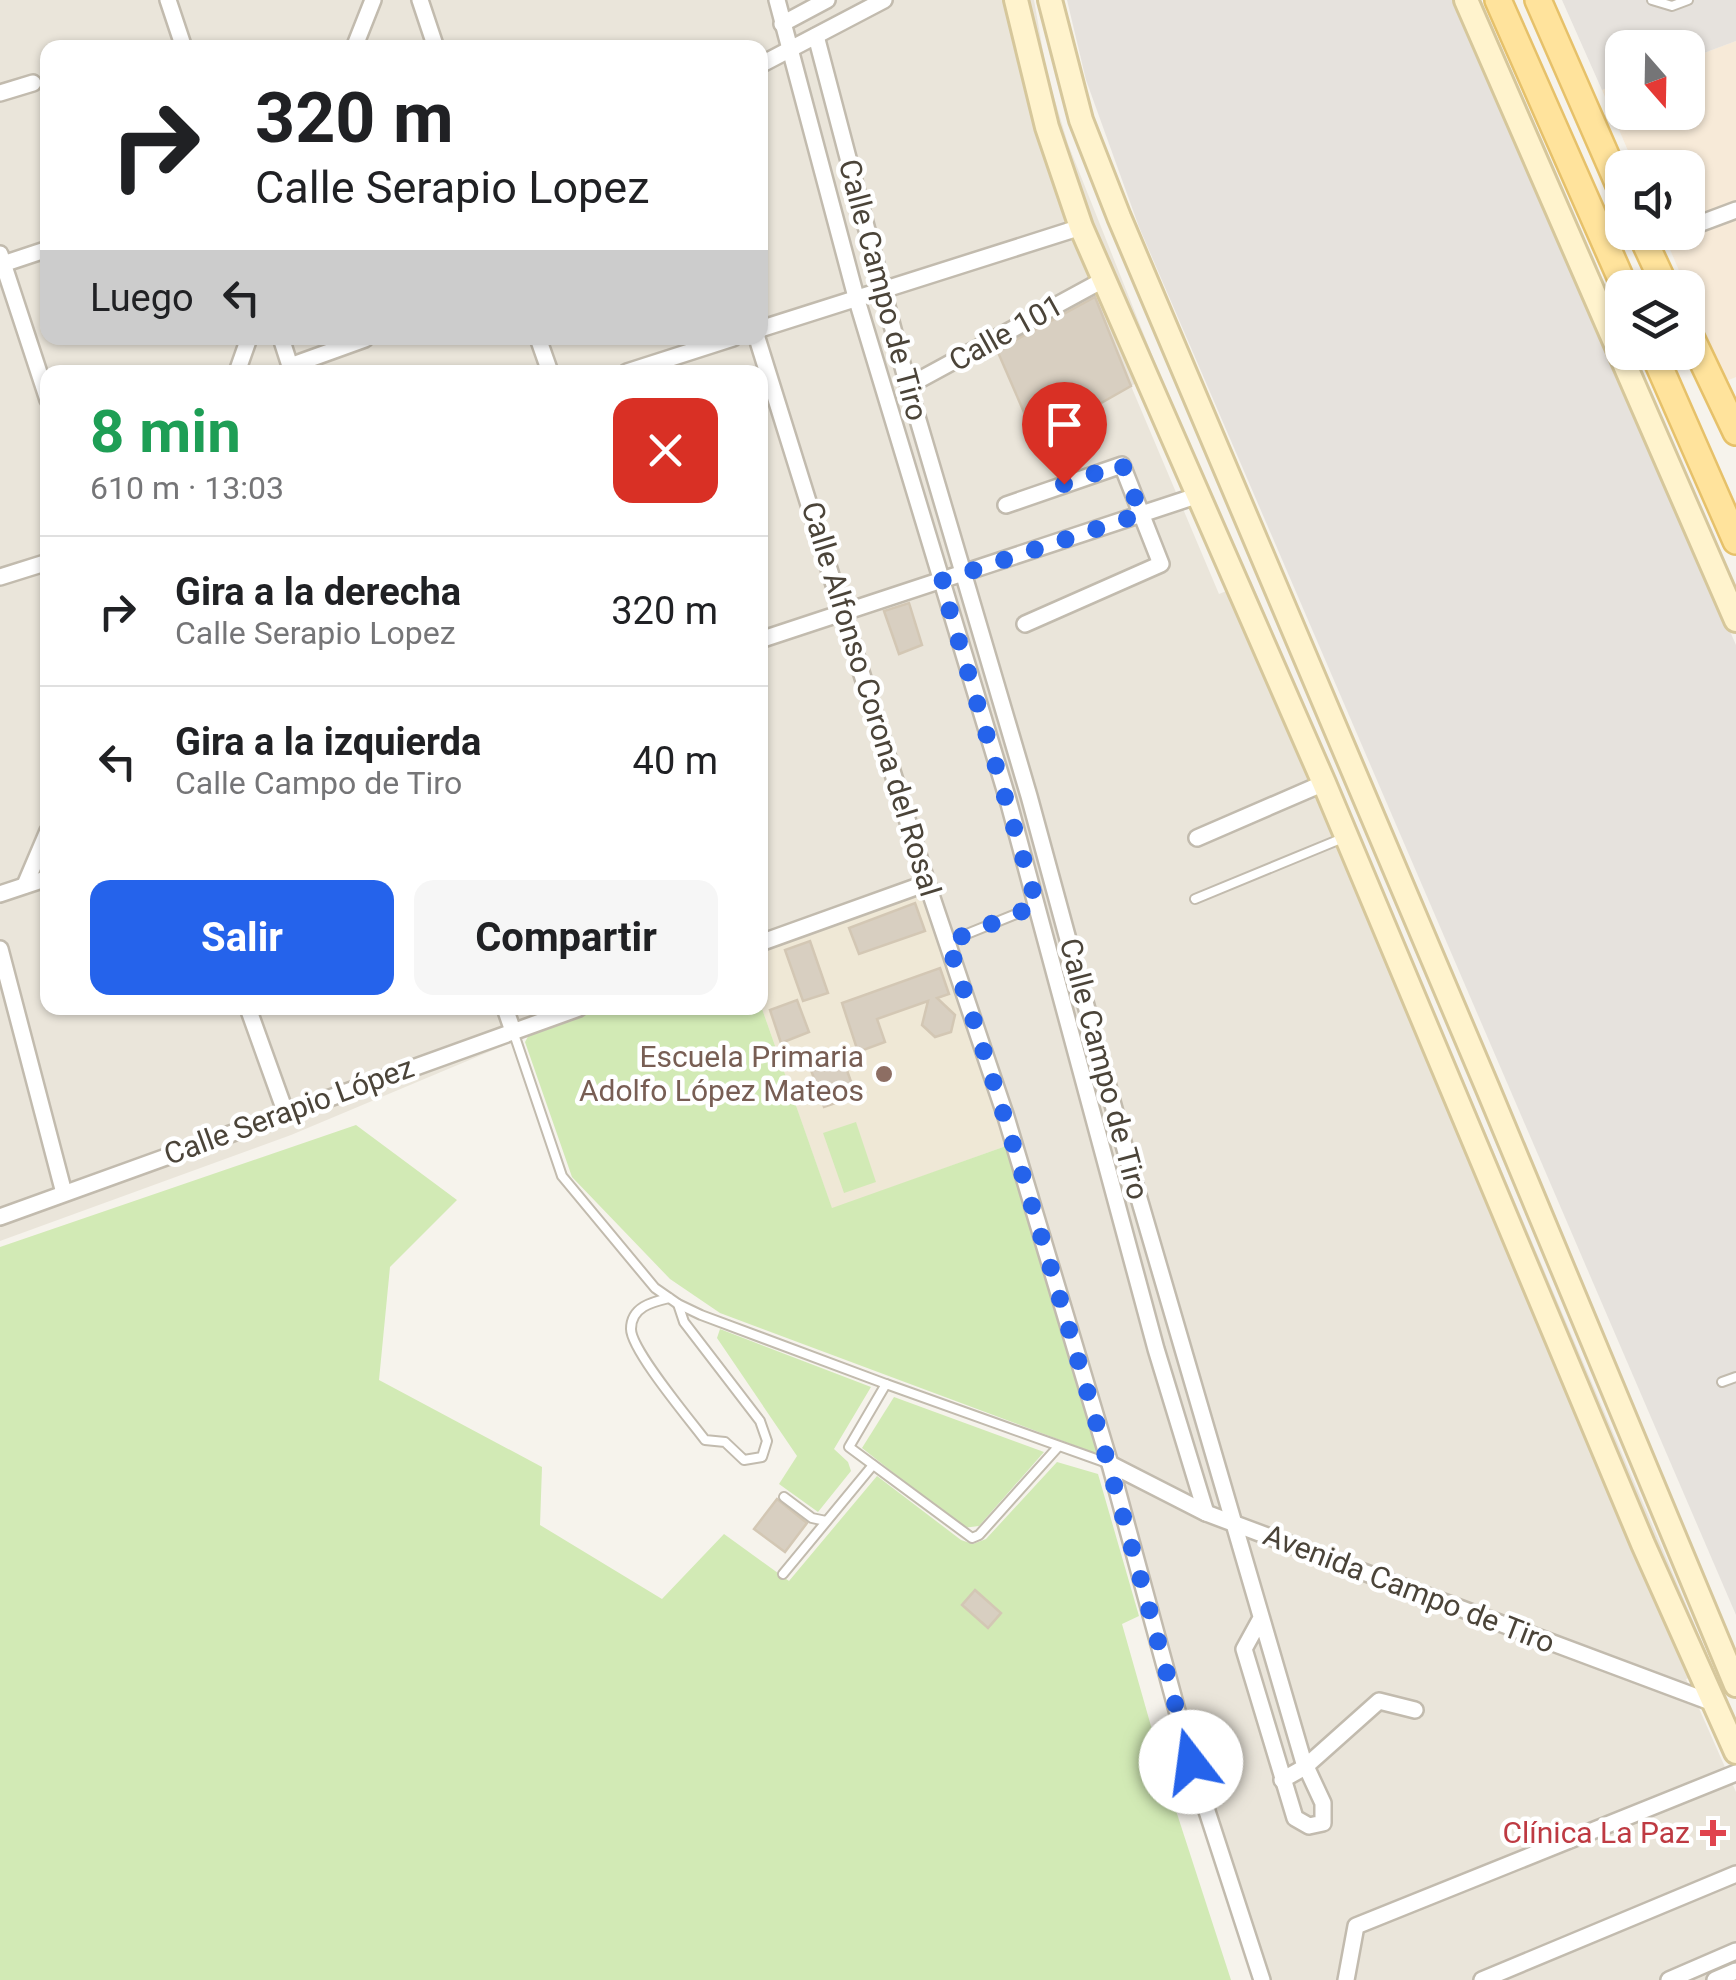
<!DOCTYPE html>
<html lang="es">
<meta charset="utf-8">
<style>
:root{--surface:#fff;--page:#f6f6f6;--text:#202124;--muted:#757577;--line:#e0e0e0;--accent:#2563eb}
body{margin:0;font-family:Roboto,sans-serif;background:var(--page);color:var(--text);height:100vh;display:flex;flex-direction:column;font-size:38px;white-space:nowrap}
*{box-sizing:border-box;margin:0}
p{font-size:32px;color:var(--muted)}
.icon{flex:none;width:55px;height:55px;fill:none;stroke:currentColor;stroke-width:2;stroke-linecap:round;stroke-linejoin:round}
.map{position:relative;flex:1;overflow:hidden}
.details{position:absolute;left:40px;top:365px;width:728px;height:650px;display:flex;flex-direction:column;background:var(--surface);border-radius:20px;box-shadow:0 2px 8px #0004}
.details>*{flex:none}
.guide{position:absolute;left:40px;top:40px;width:728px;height:305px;border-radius:20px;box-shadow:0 2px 8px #0004;background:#fff;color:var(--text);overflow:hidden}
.needle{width:65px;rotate:160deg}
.controls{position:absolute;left:1605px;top:30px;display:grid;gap:20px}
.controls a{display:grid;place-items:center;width:100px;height:100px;border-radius:20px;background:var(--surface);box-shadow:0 2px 8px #0004;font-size:50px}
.pin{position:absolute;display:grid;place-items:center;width:85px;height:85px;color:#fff;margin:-102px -42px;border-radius:50% 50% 50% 0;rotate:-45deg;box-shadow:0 0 10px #0007}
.pin .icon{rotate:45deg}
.me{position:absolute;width:110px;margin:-55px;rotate:345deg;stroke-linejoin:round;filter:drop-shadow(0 0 8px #0008)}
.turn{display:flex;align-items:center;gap:35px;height:210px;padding:0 50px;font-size:45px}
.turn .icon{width:130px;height:130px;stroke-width:2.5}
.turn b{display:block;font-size:70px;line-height:85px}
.then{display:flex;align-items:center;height:95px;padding:0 50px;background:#0003;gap:20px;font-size:38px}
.round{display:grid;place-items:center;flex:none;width:105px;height:105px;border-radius:20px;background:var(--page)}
.summary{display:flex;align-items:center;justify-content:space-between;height:170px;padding:0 50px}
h1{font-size:60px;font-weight:700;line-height:75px;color:#1e9e55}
.cta{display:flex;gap:20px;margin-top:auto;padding:20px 50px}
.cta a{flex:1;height:115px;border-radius:20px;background:var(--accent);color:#fff;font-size:40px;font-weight:700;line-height:115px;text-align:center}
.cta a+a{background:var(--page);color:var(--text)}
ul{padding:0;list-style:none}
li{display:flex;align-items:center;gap:30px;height:150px;padding:0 50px;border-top:2px solid var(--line)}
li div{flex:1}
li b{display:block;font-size:38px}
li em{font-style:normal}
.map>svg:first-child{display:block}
</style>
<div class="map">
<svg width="1736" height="1980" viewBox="0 0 1736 1980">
<rect width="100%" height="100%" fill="#f6f3ec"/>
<path fill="#eae5da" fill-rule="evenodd" d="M 0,0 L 1034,0 L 1047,74 L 1068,144 L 1158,370 L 1131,386 L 1219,594 L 1251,581 L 1714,1670 L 1686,1679 L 1736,1792 L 1736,1980 L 1254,1980 L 924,882 L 760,939 L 760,372 L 48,372 L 48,1008 L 593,1008 L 291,1135 L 0,1241 ZM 48,48 L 760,48 L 760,338 L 48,338 Z"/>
<path fill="#f7ead8" d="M 1736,41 L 1736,377 L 1726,381 L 1663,233 L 1688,232 L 1688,168 L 1635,167 L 1602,90 L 1622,82 L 1622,112 L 1688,112 L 1688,59 Z"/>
<g fill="#e6e2dd">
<path d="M 1067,0 L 1455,0 L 1736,645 L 1736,1615 L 1139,227 L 1086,80 Z"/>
<path d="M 1562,0 L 1736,0 L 1736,41 L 1688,59 L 1688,48 L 1622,48 L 1622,82 L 1602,90 Z"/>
</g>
<path fill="#efe8d6" d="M 922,889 L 1006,1146 L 832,1209 L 760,1003 L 760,948 Z"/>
<g fill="#d2eab5">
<path d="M 760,1003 L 832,1208 L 1006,1146 L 1100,1455 L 720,1313 L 670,1279 L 572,1177 L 525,1042 L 530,1033 L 599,1008 L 760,1008 Z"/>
<path d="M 856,1122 L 876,1182 L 844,1193 L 823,1133 Z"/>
<path d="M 356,1125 L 457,1200 L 390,1267 L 379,1380 L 542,1467 L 540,1525 L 662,1599 L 724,1534 L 789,1581 L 877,1476 L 961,1540 L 973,1544 L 986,1539 L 1057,1462 L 1098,1474 L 1139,1616 L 1122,1624 L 1168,1786 L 1231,1980 L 0,1980 L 0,1247 Z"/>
<path d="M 720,1329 L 871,1387 L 834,1449 L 848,1462 L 851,1471 L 818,1512 L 779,1484 L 797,1456 L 717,1338 Z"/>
<path d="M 894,1397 L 1044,1452 L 979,1526 L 963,1528 L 862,1448 Z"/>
</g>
<g fill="#d8cfc1" stroke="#d3c7b4" stroke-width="2.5">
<path d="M 1095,297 L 1131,386 L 1036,440 L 997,350 Z"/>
<path d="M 909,603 L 922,645 L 899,654 L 884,611 Z"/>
<path d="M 915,903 L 925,931 L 859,954 L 849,928 Z"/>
<path d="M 810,941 L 828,993 L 803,1001 L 785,950 Z"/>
<path d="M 940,968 L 949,994 L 937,998 L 955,1015 L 951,1032 L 935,1037 L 922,1025 L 928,1001 L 877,1019 L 885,1042 L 858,1052 L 842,1003 Z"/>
<path d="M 797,1000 L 809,1032 L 781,1043 L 770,1010 Z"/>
<path d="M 843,1059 L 856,1096 L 824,1107 L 811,1070 Z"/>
<path d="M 777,1499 L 807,1523 L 785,1552 L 754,1529 Z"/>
<path d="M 975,1590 L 1001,1613 L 988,1628 L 962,1605 Z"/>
</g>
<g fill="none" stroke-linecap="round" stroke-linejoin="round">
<g stroke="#c2bbae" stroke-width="12">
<g id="lane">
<path d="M 1652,0 L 1672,6 L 1688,0"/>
<path d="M 1195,899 L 1343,838"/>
<path d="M 947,942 L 1036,906"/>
<path d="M 513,1031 L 562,1176 L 655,1288 L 678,1304 L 701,1315 L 886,1384"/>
<path d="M 669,1298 C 652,1302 631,1307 631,1329 C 631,1350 690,1420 705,1440 L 725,1442 L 744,1460 L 762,1457 L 767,1441 L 760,1421 L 684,1322 L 678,1304"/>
<path d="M 1722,1382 L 1736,1377"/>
<path d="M 1058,1447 L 979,1535 L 972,1538 L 849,1447 L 886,1384 L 1110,1464"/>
<path d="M 784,1497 L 812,1518 L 826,1521"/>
<path d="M 783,1574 L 873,1465"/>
</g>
</g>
<g stroke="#c2bbae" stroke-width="20">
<g id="street">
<path d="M 168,0 L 184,48"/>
<path d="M 420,0 L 436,48"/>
<path d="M 777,0 L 856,297 L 1008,800 L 1156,1349 L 1206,1513"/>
<path d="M 782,24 L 827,0"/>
<path d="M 816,36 L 908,386 L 1029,796 L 1131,1171 L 1303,1760 L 1323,1803 L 1323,1823 L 1309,1826 L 1295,1818 L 1244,1649 L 1261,1618"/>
<path d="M 354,48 L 373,0"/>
<path d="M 760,65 L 884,0"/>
<path d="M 0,93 L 33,83"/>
<path d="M 1688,228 L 1736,210"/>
<path d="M 1645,244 L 1675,232"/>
<path d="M 0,254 L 48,400"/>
<path d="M 0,265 L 48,249"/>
<path d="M 760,329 L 1081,227"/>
<path d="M 281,338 L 292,372"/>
<path d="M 538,338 L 550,372"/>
<path d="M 757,338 L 927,883 L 1006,1117 L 1110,1464 L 1191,1762 L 1262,1980"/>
<path d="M 290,366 L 365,339"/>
<path d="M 237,372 L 249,338"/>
<path d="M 627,372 L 733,338"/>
<path d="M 908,386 L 1103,280"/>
<path d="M 1006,505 L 1122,465 L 1161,564 L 1025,624"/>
<path d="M 0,577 L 48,562"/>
<path d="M 760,640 L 1196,496"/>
<path d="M 1197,838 L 1324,783"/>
<path d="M 25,885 L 48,831"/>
<path d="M 0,894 L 48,878"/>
<path d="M 760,943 L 927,883"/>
<path d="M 0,949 L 64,1193"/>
<path d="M 248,1008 L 285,1111"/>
<path d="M 505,1008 L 513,1031"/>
<path d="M 0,1217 L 579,1008"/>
<path d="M 1110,1464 L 1206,1513 L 1713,1703"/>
<path d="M 1282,1780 L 1305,1767 L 1379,1701 L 1415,1710"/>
<path d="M 1346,1980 L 1356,1926 L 1736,1773"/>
<path d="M 1482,1980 L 1736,1874"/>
<path d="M 1669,1980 L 1736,1951"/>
<path d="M 1715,1980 L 1736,1971"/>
</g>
</g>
<g stroke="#d6c79b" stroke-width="28">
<g id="secondary">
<path d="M 1016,0 L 1047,127 L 1081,227 L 1324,783 L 1643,1544 L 1736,1752"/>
<path d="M 1050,0 L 1081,120 L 1119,217 L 1488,1089 L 1736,1685"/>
<path d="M 1466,0 L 1736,620"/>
</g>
</g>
<g stroke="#e6c16a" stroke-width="30">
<g id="primary">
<path d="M 1498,0 L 1625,288"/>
<path d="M 1538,0 L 1622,192"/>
<path d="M 1640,232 L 1666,288"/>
<path d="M 1688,331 L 1736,432"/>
<path d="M 1653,352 L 1736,541"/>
</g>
</g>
<use href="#lane" stroke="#fff" stroke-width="8"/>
<use href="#street" stroke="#fff" stroke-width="15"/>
<use href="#secondary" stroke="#fff3cd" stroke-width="22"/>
<use href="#primary" stroke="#ffe39c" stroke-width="25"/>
</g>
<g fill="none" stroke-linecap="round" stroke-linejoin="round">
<path stroke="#2563eb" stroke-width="18" stroke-dasharray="0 32.4" d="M 1064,484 L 1122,464 L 1141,514 L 941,581 L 1037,905 L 948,942 C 1038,1213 1116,1486 1191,1762"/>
</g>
<circle fill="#8d6e63" stroke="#fff" stroke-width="4" cx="884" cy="1074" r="10"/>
<path fill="#e0444e" stroke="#fff" stroke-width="4" d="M1708 1818h10v10h10v10h-10v10h-10v-10h-10v-10h10z"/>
<g text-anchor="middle" stroke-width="9" stroke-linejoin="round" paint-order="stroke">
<g font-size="30" fill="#4b4439" stroke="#fff">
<text transform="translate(883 290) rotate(75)" y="10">Calle Campo de Tiro</text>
<text transform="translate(1006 333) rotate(-29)" y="10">Calle 101</text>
<text transform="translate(871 699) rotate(73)" y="10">Calle Alfonso Corona del Rosal</text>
<text transform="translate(1104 1069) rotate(75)" y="10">Calle Campo de Tiro</text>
<text transform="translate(289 1111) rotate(-20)" y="10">Calle Serapio López</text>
<text transform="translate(1409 1589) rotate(21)" y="10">Avenida Campo de Tiro</text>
</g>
<g font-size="30" fill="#785e54" stroke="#fff" text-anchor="end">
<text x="864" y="1067">Escuela Primaria<tspan x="864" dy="34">Adolfo López Mateos</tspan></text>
</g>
<g font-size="30" fill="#be3a42" stroke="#fff" text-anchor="end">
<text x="1690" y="1843">Clínica La Paz</text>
</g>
</g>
</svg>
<div class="controls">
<a><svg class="needle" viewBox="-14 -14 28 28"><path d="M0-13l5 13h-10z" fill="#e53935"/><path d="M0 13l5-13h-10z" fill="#757577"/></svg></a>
<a><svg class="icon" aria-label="sound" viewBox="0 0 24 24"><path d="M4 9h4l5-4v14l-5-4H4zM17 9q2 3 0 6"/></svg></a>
<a><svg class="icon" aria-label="layers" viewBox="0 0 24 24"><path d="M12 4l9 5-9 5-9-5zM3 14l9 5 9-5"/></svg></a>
</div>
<div class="pin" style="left:1064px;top:484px;background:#d93025"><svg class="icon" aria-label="arrive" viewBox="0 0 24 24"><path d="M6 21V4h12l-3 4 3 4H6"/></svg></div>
<svg class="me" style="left:1191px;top:1762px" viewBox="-20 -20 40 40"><circle r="19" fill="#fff"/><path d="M0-13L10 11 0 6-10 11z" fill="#2563eb"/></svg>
<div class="guide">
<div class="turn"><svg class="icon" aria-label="right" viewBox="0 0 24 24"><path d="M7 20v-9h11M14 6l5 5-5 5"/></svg><div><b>320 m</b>Calle Serapio Lopez</div></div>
<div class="then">Luego<svg class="icon" aria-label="left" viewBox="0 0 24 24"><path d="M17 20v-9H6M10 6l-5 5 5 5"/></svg></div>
</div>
<section class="details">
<div class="summary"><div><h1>8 min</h1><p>610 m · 13:03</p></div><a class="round" style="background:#d93025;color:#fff"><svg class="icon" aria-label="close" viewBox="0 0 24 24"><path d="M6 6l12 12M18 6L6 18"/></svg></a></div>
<ul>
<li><svg class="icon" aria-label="right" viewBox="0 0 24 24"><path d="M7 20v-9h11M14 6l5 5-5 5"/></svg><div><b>Gira a la derecha</b><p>Calle Serapio Lopez</p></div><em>320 m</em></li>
<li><svg class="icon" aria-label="left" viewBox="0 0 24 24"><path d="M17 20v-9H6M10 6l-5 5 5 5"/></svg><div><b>Gira a la izquierda</b><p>Calle Campo de Tiro</p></div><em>40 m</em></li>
</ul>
<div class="cta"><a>Salir</a><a>Compartir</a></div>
</section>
</div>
